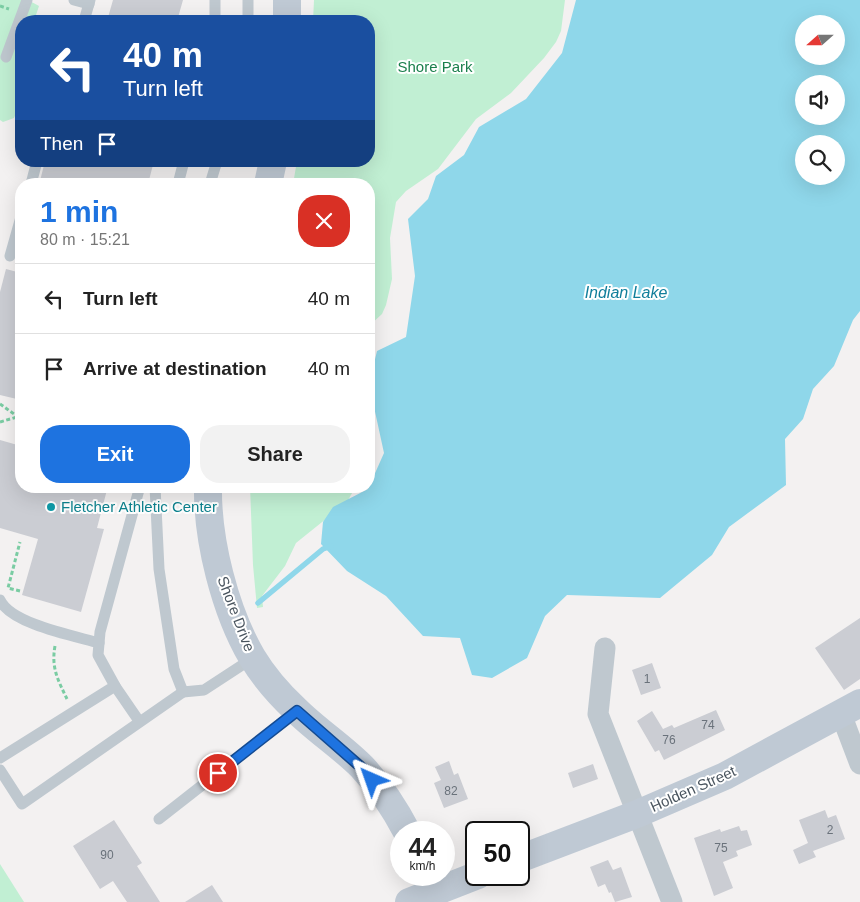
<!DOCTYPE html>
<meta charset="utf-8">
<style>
:root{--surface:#fff;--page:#f2f2f2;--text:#222;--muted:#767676;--line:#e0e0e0;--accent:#1e73e0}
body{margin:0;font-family:Helvetica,sans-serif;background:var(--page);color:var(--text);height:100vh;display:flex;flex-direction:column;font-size:19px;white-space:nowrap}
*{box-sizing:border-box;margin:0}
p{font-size:16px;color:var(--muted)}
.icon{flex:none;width:28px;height:28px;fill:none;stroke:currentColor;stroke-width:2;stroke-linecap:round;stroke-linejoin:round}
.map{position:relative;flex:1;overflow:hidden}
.sheet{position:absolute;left:15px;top:178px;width:360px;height:315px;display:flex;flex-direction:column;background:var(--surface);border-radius:20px;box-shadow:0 5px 20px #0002}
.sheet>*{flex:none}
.banner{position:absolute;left:15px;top:15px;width:360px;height:152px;border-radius:20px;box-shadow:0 5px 20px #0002;background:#1a4fa0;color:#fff;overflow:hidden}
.needle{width:32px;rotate:249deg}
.buttons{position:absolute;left:795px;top:15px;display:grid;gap:10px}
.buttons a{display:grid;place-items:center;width:50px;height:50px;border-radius:50%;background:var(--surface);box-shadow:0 5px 20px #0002;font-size:25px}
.speed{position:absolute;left:390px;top:821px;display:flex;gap:10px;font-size:25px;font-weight:700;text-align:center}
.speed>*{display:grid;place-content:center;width:65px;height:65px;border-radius:50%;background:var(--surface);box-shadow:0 5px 20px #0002;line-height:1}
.speed small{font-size:12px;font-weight:400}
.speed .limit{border:2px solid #111;border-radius:8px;background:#fff;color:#111}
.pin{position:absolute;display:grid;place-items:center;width:42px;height:42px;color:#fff;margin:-21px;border:2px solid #fff;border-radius:50%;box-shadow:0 1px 5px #0007}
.me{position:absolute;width:55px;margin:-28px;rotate:317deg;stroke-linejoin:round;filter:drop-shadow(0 0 4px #0008)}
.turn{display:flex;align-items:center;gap:18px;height:105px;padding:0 25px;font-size:22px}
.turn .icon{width:65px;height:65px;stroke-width:2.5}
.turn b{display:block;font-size:35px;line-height:42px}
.then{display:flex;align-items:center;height:48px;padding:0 25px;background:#0003;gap:10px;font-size:19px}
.round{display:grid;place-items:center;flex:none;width:52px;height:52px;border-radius:20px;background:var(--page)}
.overview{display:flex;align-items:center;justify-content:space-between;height:85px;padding:0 25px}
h1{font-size:30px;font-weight:700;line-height:38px;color:var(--accent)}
.primary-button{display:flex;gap:10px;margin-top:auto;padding:10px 25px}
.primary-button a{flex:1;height:58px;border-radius:20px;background:var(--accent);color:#fff;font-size:20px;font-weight:700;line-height:58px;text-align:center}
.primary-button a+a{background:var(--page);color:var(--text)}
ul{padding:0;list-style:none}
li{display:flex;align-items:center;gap:15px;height:70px;padding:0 25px;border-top:1px solid var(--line)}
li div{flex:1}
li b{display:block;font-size:19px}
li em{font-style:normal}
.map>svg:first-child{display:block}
</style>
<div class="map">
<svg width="860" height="902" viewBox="0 0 860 902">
<rect width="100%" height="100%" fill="#f3f1f1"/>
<g fill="#c1efd3">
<path d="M 0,0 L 28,0 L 39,6 L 34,21 L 21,21 L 21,107 L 18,109 L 14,118 L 3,122 L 0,120 Z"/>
<path d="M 314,0 L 565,0 L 561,31 L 556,42 L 544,58 L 511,93 L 476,119 L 438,169 L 406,191 L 396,202 L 390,238 L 392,279 L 386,305 L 382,314 L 369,326 L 369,184 L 293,184 L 297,161 L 369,161 L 369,21 L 313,21 Z"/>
<path d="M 250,486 L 356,486 L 347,502 L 296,543 L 285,566 L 262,596 L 263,607 L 257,608 L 253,565 Z"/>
<path d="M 0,864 L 24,902 L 0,902 Z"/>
</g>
<path fill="#8fd7ea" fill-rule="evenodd" d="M 576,0 L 860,0 L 860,311 L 853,320 L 834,366 L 813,389 L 803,419 L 785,439 L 786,485 L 729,527 L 712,555 L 660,598 L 567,595 L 545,616 L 527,658 L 492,678 L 472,675 L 460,638 L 423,636 L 386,596 L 347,571 L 321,544 L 323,522 L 333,507 L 368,489 L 384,453 L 369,384 L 377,351 L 406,337 L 415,276 L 408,219 L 428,199 L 436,176 L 464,155 L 479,127 L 526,99 L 562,53 ZM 804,24 L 836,24 L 836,56 L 804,56 ZM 804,84 L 836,84 L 836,116 L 804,116 ZM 804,144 L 836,144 L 836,176 L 804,176 Z"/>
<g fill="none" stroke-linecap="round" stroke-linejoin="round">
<path stroke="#8fd7ea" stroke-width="5.5" d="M 258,603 L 323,549 L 331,546"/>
</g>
<g fill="#cbcdd3">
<path d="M 113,0 L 183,0 L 177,21 L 107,21 Z"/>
<path d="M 45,161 L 154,161 L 148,184 L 51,184 L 40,181 Z"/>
<path d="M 6,269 L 21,273 L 21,400 L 0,395 L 0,292 Z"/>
<path d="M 0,440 L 21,446 L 21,486 L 108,486 L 97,528 L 104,529 L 81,612 L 22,595 L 38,539 L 0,528 Z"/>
<path d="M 860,618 L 860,679 L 844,690 L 815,648 Z"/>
<path d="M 652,663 L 661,688 L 641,695 L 632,670 Z"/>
<path d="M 716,710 L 725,730 L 664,760 L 659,750 L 655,752 L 637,721 L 652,711 L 663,729 L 672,725 L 674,728 Z"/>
<path d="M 449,761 L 454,775 L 458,773 L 468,799 L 444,808 L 434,783 L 441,780 L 435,767 Z"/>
<path d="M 593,764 L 598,779 L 573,788 L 568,773 Z"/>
<path d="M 825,810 L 828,818 L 836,815 L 845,839 L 813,851 L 816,857 L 799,864 L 793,850 L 808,843 L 799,820 Z"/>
<path d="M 114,820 L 142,863 L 137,866 L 160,902 L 127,902 L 113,881 L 100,889 L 73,846 Z"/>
<path d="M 739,826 L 741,831 L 747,830 L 752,845 L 736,851 L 738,856 L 723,862 L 733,888 L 714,896 L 694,838 L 720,829 L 721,832 Z"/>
<path d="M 608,860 L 613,870 L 621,867 L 632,897 L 615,902 L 611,892 L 609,893 L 605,884 L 598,887 L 590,867 Z"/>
<path d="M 212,885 L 223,902 L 185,902 Z"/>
</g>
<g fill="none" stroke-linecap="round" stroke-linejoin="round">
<g stroke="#7acca3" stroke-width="3" stroke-dasharray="4 2.5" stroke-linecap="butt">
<path d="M 0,6 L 9,9"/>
<path d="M 0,404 L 21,419"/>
<path d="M 0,422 L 17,417"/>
<path d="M 20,591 L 8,588 L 20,542"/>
<path d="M 55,646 C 51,668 58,680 67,699"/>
</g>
<g stroke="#bfc8cf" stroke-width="11">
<path d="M 74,0 L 89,4"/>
<path d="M 84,21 L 90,0"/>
<path d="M 215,21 L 215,0"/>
<path d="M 248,21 L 248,0"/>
<path d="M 6,57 L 27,0"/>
<path d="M 31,184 L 37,161"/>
<path d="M 178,184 L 184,161"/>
<path d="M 210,184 L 217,161"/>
<path d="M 10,256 L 21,217"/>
<path d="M 155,486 L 159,569 L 174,669 L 183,692 L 204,690 L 253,658"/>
<path d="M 0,600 C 11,624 75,636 99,643"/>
<path d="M 115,686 L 139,721"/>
<path d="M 0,758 L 115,686 L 98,655 L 100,632 L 140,486"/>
<path d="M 0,770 L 22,804 L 183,692"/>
<path d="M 159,819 L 297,711"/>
</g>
<g stroke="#bfc8cf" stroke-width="21">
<path d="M 605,648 L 598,714 L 672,902"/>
<path d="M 841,714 L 860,764"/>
</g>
<g stroke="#bfc9d4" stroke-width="28">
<path d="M 287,21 L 287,0"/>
<path d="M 268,184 L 273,161"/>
<path d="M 208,486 C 207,540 225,611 252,657 C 264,677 279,694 296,710 C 316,730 341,746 362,767 C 380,786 395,809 407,832"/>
<path d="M 519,859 L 637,814 L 725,776 L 860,703"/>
<path d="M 409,902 L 478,875"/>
</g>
</g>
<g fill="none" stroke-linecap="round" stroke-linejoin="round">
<g stroke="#144b92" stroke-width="12">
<path id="route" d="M 218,773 L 297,711 L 362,768 L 372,780"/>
</g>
<use href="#route" stroke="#1e73e0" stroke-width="9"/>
</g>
<circle fill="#0f9aa8" stroke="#fff" stroke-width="2" cx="51" cy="507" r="5"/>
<g text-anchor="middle" stroke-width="4" stroke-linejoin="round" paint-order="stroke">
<g font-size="12" fill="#6a727b">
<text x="647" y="683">1</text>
<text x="708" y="729">74</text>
<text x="669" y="744">76</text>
<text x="451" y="795">82</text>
<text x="830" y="834">2</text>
<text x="721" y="852">75</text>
<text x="107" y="859">90</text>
</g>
<g font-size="15" fill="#1a7f4c" stroke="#fff">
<text x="435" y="72">Shore Park</text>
</g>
<g font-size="15" fill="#0d838f" stroke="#fff" text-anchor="start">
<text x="61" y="512">Fletcher Athletic Center</text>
</g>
<g font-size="15" fill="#49545e" stroke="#fff">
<text transform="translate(236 614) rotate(69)" y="5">Shore Drive</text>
<text transform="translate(693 789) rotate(-24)" y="5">Holden Street</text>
</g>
<g font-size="16" font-style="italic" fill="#107e9b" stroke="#fff">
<text x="626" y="298">Indian Lake</text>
</g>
</g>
</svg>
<div class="buttons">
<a><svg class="needle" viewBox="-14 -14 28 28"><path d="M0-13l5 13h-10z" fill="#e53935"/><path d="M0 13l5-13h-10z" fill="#767676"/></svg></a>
<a><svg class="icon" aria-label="sound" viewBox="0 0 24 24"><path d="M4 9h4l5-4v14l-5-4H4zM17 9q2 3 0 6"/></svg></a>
<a><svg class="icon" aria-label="search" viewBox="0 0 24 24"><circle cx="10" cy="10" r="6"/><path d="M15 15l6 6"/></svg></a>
</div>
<div class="speed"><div>44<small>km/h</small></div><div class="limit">50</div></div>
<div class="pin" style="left:218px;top:773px;background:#d93025"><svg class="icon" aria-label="arrive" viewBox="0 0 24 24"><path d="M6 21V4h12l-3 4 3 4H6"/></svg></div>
<svg class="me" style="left:372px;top:780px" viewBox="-20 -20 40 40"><path d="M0-17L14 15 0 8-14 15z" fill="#1e73e0" stroke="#fff" stroke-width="4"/></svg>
<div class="banner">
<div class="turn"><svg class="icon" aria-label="left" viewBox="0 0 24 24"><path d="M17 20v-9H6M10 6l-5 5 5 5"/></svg><div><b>40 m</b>Turn left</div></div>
<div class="then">Then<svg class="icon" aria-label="arrive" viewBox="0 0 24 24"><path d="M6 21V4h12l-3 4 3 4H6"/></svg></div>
</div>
<section class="sheet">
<div class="overview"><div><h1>1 min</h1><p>80 m · 15:21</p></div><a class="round" style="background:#d93025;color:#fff"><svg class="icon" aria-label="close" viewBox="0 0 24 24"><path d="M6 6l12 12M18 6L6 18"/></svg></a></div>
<ul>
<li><svg class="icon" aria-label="left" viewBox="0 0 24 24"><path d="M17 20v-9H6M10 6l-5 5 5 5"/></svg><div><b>Turn left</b></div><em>40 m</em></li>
<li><svg class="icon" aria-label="arrive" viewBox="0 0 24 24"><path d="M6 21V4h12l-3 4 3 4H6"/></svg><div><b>Arrive at destination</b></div><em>40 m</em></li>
</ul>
<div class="primary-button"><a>Exit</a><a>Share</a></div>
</section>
</div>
